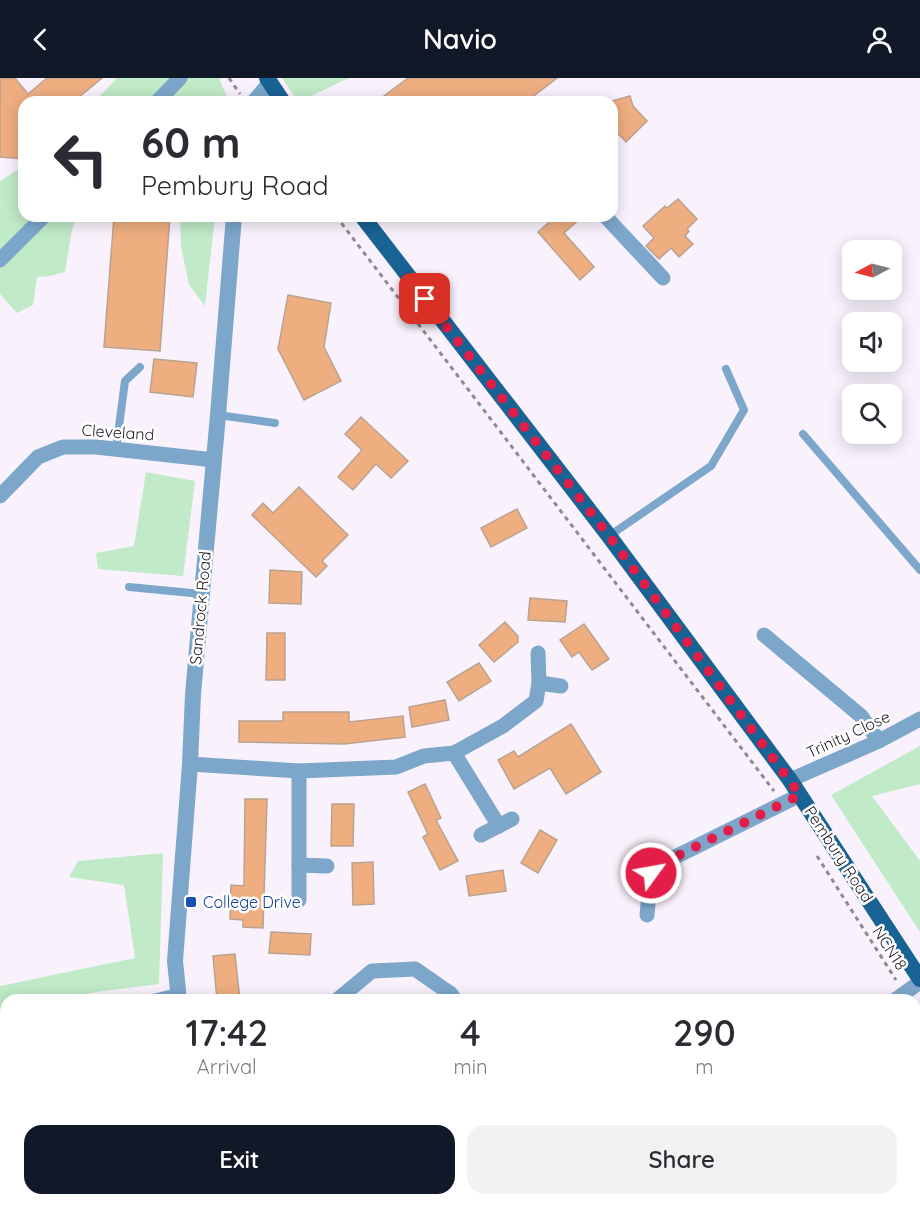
<!DOCTYPE html>
<style>
:root{--surface:#fff;--page:#f2f2f3;--text:#2b2b33;--muted:#7c7c81;--accent:#111827}
body{margin:0;font-family:Quicksand,sans-serif;background:var(--page);color:var(--text);height:100vh;display:flex;flex-direction:column;font-size:22px;white-space:nowrap}
*{box-sizing:border-box;margin:0}
p{font-size:20px;color:var(--muted)}
.icon{flex:none;width:33px;height:33px;fill:none;stroke:currentColor;stroke-width:2;stroke-linecap:round;stroke-linejoin:round}
.map{position:relative;flex:1;overflow:hidden}
.panel{position:absolute;left:0px;top:916px;width:921px;height:212px;display:flex;flex-direction:column;background:var(--surface);border-radius:18px 18px 0 0;box-shadow:0 3px 15px #0003}
.panel>*{flex:none}
.guide{position:absolute;left:18px;top:18px;width:600px;height:126px;border-radius:18px;box-shadow:0 3px 15px #0003;background:#fff;color:var(--text);overflow:hidden}
.needle{width:39px;rotate:263deg}
.controls{position:absolute;left:842px;top:162px;display:grid;gap:12px}
.controls a{display:grid;place-items:center;width:60px;height:60px;border-radius:12px;background:var(--surface);box-shadow:0 3px 15px #0003;font-size:30px}
.pin{position:absolute;display:grid;place-items:center;width:51px;height:51px;color:#fff;margin:-26px;border-radius:12px;box-shadow:0 3px 9px #0006}
.me{position:absolute;width:66px;margin:-33px;rotate:58deg;stroke-linejoin:round;filter:drop-shadow(0 0 4px #0008)}
.turn{display:flex;align-items:center;gap:21px;height:126px;padding:0 24px;font-size:27px}
.turn .icon{width:78px;height:78px;stroke-width:2.5}
.turn b{display:block;font-size:42px;line-height:51px}
.eta{display:flex;justify-content:space-evenly;align-items:center;height:102px;text-align:center}
.eta b{font-size:36px;font-weight:600;line-height:42px}
.cta{display:flex;gap:12px;margin-top:auto;padding:12px 24px}
.cta a{flex:1;height:69px;border-radius:18px;background:var(--accent);color:#fff;font-size:24px;font-weight:600;line-height:69px;text-align:center}
.cta a+a{background:var(--page);color:var(--text)}
header{display:flex;justify-content:space-between;align-items:center;height:78px;padding:0 24px;background:var(--accent);color:#fff;font-size:27px;font-weight:600}
.map>svg:first-child{display:block}
</style>
<header><svg class="icon" aria-label="back" viewBox="0 0 24 24"><path d="M15 5l-7 7 7 7"/></svg>Navio<svg class="icon" aria-label="person" viewBox="0 0 24 24"><circle cx="12" cy="8" r="4"/><path d="M4 21q1-7 8-7t8 7"/></svg></header>
<div class="map">
<svg width="920" height="1127" viewBox="0 0 920 1127">
<rect width="100%" height="100%" fill="#f9f2fc"/>
<g fill="#c0eac8">
<path d="M 117,0 L 219,0 L 227,19 L 227,24 L 94,24 Z"/>
<path d="M 282,0 L 349,0 L 298,24 Z"/>
<path d="M 24,88 L 24,138 L 78,138 L 72,151 L 65,194 L 50,198 L 37,199 L 33,227 L 17,235 L 0,216 L 0,103 Z"/>
<path d="M 180,138 L 215,138 L 205,228 L 189,207 L 181,168 Z"/>
<path d="M 146,394 L 195,403 L 183,498 L 98,491 L 96,475 L 134,468 Z"/>
<path d="M 920,668 L 920,706 L 872,718 L 920,783 L 920,854 L 831,717 Z"/>
<path d="M 163,775 L 159,906 L 96,914 L 59,922 L 6,922 L 6,935 L 0,936 L 0,908 L 135,880 L 124,807 L 69,799 L 78,783 Z"/>
<path d="M 0,1053 L 6,1054 L 6,1122 L 171,1122 L 173,1127 L 0,1127 Z"/>
</g>
<g fill="#eeae80" stroke="#baa291" stroke-width="1.5">
<path d="M 0,0 L 15,0 L 28,16 L 47,0 L 102,0 L 73,24 L 24,24 L 24,81 L 0,79 Z"/>
<path d="M 408,0 L 557,0 L 526,24 L 376,24 Z"/>
<path d="M 630,18 L 633,28 L 647,43 L 626,64 L 612,49 L 612,23 Z"/>
<path d="M 678,121 L 697,141 L 687,151 L 689,153 L 685,158 L 693,166 L 679,179 L 671,170 L 659,181 L 646,168 L 654,160 L 643,148 L 665,128 L 667,130 Z"/>
<path d="M 114,138 L 170,138 L 160,273 L 104,269 Z"/>
<path d="M 556,138 L 583,138 L 564,155 L 594,189 L 580,202 L 538,154 Z"/>
<path d="M 288,217 L 331,225 L 324,269 L 341,303 L 304,322 L 278,271 Z"/>
<path d="M 154,281 L 197,285 L 193,319 L 150,314 Z"/>
<path d="M 361,339 L 408,383 L 391,400 L 376,386 L 353,412 L 338,399 L 362,372 L 345,356 Z"/>
<path d="M 299,409 L 348,457 L 322,483 L 327,488 L 316,499 L 252,437 L 263,425 L 273,435 Z"/>
<path d="M 517,431 L 527,450 L 491,469 L 481,450 Z"/>
<path d="M 270,492 L 302,494 L 301,526 L 269,525 Z"/>
<path d="M 530,520 L 567,523 L 565,544 L 528,542 Z"/>
<path d="M 505,544 L 518,558 L 518,564 L 494,584 L 479,567 Z"/>
<path d="M 584,546 L 609,581 L 592,592 L 579,574 L 572,579 L 560,562 Z"/>
<path d="M 267,555 L 285,555 L 285,602 L 266,602 Z"/>
<path d="M 479,585 L 491,603 L 459,623 L 447,604 Z"/>
<path d="M 445,622 L 449,642 L 412,649 L 409,629 Z"/>
<path d="M 283,634 L 349,634 L 349,644 L 403,638 L 405,659 L 344,666 L 239,664 L 239,643 L 283,643 Z"/>
<path d="M 571,646 L 601,694 L 566,716 L 550,690 L 514,711 L 498,682 L 514,673 L 518,679 Z"/>
<path d="M 425,706 L 441,740 L 436,742 L 458,783 L 440,792 L 423,759 L 428,756 L 408,714 Z"/>
<path d="M 245,721 L 267,721 L 263,850 L 243,849 L 243,842 L 230,841 L 231,807 L 244,808 Z"/>
<path d="M 332,726 L 354,726 L 353,768 L 331,768 Z"/>
<path d="M 540,752 L 557,762 L 538,795 L 521,785 Z"/>
<path d="M 373,784 L 374,826 L 353,827 L 352,785 Z"/>
<path d="M 503,792 L 506,813 L 469,818 L 466,798 Z"/>
<path d="M 271,854 L 311,856 L 310,877 L 269,875 Z"/>
<path d="M 235,876 L 240,922 L 217,922 L 213,878 Z"/>
</g>
<g fill="none" stroke-linecap="round" stroke-linejoin="round">
<g stroke="#8f8992" stroke-width="3" stroke-dasharray="4.5 4.5" stroke-linecap="butt">
<path d="M 229,0 L 240,16"/>
<path d="M 336,138 L 774,713"/>
<path d="M 817,778 L 896,902"/>
<path d="M 915,931 L 920,939"/>
</g>
<g stroke="#7ca7cb" stroke-width="8">
<path d="M 218,337 L 275,345"/>
<path d="M 803,356 L 920,492"/>
<path d="M 116,371 L 125,303 L 140,289"/>
<path d="M 609,458 L 711,388 L 744,332 L 726,291"/>
<path d="M 129,509 L 202,516"/>
<path d="M 145,922 L 178,914"/>
</g>
<g stroke="#7ca7cb" stroke-width="15">
<path d="M 157,24 L 180,0"/>
<path d="M 605,138 L 663,200"/>
<path d="M 0,182 L 44,138"/>
<path d="M 0,418 L 38,379 L 63,369 L 96,369 L 214,382"/>
<path d="M 764,557 L 861,638 L 879,663"/>
<path d="M 539,605 L 561,608"/>
<path d="M 454,675 L 499,748"/>
<path d="M 190,686 L 299,693 L 396,689 L 424,678 L 454,675 L 503,648 L 536,623 L 539,605 L 538,575"/>
<path d="M 790,702 L 879,663 L 920,641"/>
<path d="M 481,757 L 512,741"/>
<path d="M 299,787 L 327,788"/>
<path d="M 299,822 L 299,693"/>
<path d="M 647,837 L 651,795 L 669,782 L 800,717"/>
<path d="M 337,922 L 372,893 L 415,891 L 451,916 L 455,922"/>
<path d="M 895,922 L 920,904"/>
<path d="M 328,1122 L 331,1127"/>
<path d="M 541,1122 L 547,1127"/>
<path d="M 401,1127 L 412,1122"/>
</g>
<g stroke="#7ca7cb" stroke-width="16">
<path d="M 254,24 L 270,5"/>
<path d="M 179,922 L 175,883 L 190,686 L 193,616 L 218,337 L 234,138"/>
<path d="M 245,1122 L 247,1127"/>
</g>
<g stroke="#196294" stroke-width="16">
<path d="M 267,0 L 283,24"/>
<path d="M 362,138 L 609,458 L 790,702 L 920,901"/>
</g>
</g>
<g fill="none" stroke-linecap="round" stroke-linejoin="round">
<path stroke="#e11d48" stroke-width="10" stroke-dasharray="0 18" d="M 425,221 L 609,458 L 800,717 L 669,782 L 651,795"/>
</g>
<rect fill="#1a4fb4" stroke="#fff" stroke-width="2" x="185" y="818" width="12" height="12" rx="3"/>
<g text-anchor="middle" stroke-width="5" stroke-linejoin="round" paint-order="stroke">
<g font-size="16" fill="#221c24" stroke="#fff">
<text transform="translate(118 354) rotate(4)" y="6">Cleveland</text>
<text transform="translate(200 530) rotate(-85)" y="6">Sandrock Road</text>
<text transform="translate(848 656) rotate(-25)" y="6">Trinity Close</text>
<text transform="translate(839 776) rotate(57)" y="6">Pembury Road</text>
<text transform="translate(890 870) rotate(57)" y="6">NCN18</text>
</g>
<g font-size="16" fill="#164399" stroke="#fff" text-anchor="start">
<text x="203" y="830">College Drive</text>
</g>
</g>
</svg>
<div class="controls">
<a><svg class="needle" viewBox="-14 -14 28 28"><path d="M0-13l5 13h-10z" fill="#e53935"/><path d="M0 13l5-13h-10z" fill="#7c7c81"/></svg></a>
<a><svg class="icon" aria-label="sound" viewBox="0 0 24 24"><path d="M4 9h4l5-4v14l-5-4H4zM17 9q2 3 0 6"/></svg></a>
<a><svg class="icon" aria-label="search" viewBox="0 0 24 24"><circle cx="10" cy="10" r="6"/><path d="M15 15l6 6"/></svg></a>
</div>
<div class="pin" style="left:425px;top:221px;background:#d93025"><svg class="icon" aria-label="arrive" viewBox="0 0 24 24"><path d="M6 21V4h12l-3 4 3 4H6"/></svg></div>
<svg class="me" style="left:651px;top:795px" viewBox="-20 -20 40 40"><circle r="17" fill="#e11d48" stroke="#fff" stroke-width="3"/><path d="M0-11L8 9 0 5-8 9z" fill="#fff"/></svg>
<div class="guide">
<div class="turn"><svg class="icon" aria-label="left" viewBox="0 0 24 24"><path d="M17 20v-9H6M10 6l-5 5 5 5"/></svg><div><b>60 m</b>Pembury Road</div></div>
</div>
<section class="panel">
<div class="eta">
<div><b>17:42</b><p>Arrival</p></div>
<div><b>4</b><p>min</p></div>
<div><b>290</b><p>m</p></div>
</div>
<div class="cta"><a>Exit</a><a>Share</a></div>
</section>
</div>
